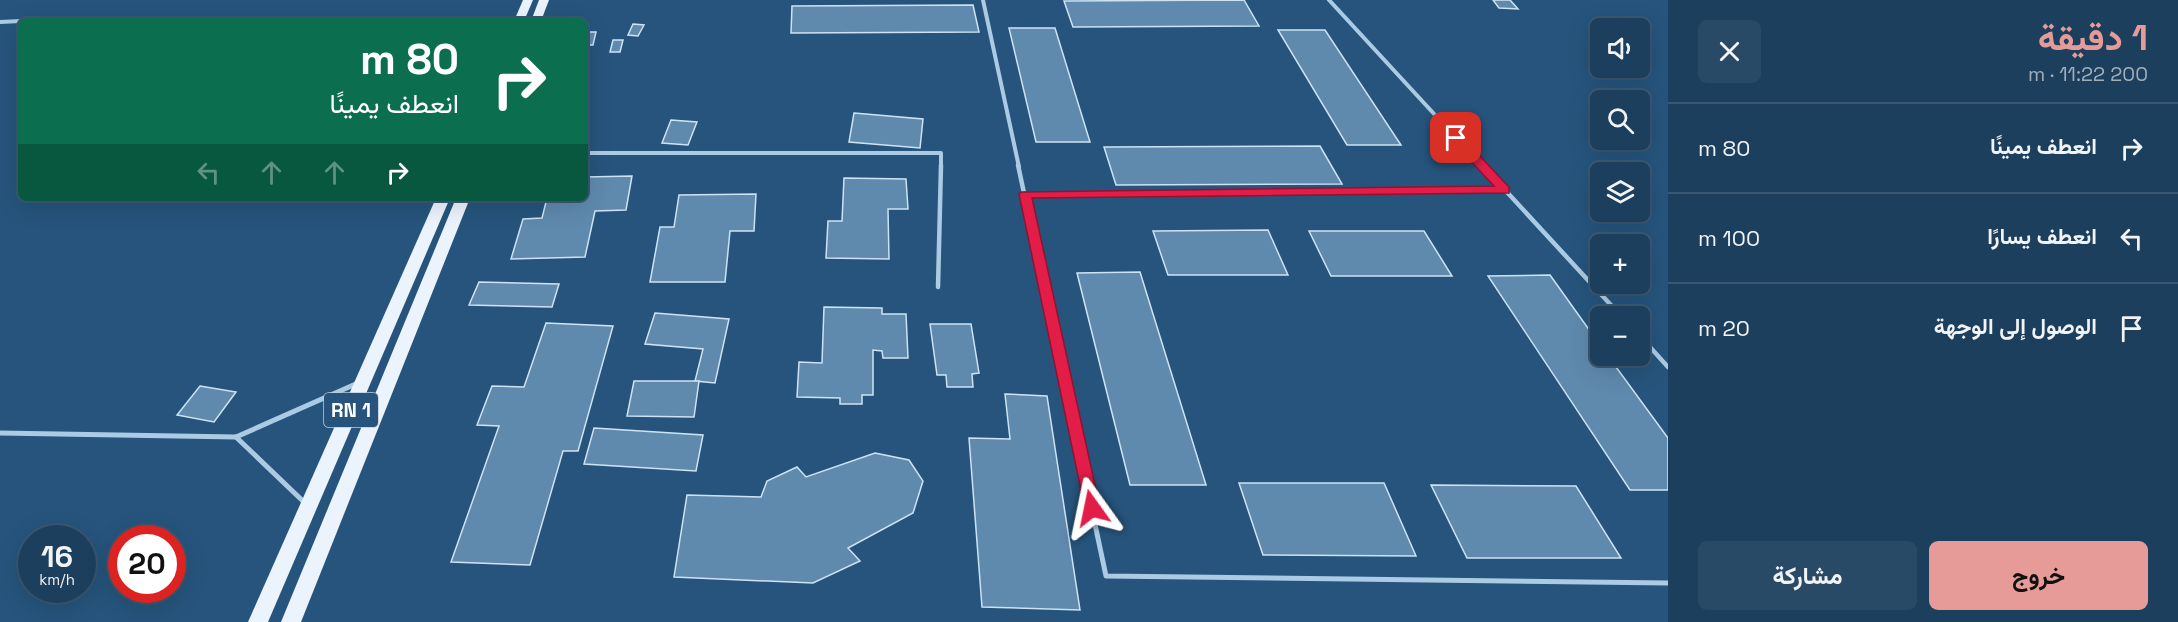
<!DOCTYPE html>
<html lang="ar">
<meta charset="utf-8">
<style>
:root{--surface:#1c3f5d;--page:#294a66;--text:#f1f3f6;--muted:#a0afbc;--line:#3a5872;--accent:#e69b98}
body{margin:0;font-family:"Space Grotesk",Vazirmatn,sans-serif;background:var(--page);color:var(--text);direction:rtl;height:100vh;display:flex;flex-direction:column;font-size:22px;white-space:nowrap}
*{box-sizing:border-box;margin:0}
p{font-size:20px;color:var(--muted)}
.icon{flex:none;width:33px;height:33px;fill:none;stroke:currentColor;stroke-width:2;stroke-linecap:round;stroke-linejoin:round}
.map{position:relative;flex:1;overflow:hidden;direction:ltr}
.details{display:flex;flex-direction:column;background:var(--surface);width:510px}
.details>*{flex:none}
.guide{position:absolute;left:18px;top:18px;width:570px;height:183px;border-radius:9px;box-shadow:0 6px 24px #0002,0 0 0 2px var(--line);direction:rtl;background:#0b6e4f;color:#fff;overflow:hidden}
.buttons{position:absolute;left:1590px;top:18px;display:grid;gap:12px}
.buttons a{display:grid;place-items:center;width:60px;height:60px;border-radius:9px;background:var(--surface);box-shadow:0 6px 24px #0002,0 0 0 2px var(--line);font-size:30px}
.speed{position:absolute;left:18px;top:525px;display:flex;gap:12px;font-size:30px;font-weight:700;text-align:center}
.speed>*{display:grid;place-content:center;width:78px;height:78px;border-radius:50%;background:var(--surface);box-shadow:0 6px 24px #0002,0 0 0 2px var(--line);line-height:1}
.speed small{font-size:15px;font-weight:400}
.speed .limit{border:9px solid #d22;background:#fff;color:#111}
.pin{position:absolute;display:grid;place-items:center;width:51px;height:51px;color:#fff;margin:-26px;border-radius:12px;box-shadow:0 3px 9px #0006}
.me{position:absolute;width:66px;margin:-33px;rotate:348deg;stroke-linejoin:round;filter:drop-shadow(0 0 4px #0008)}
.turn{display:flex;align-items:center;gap:21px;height:126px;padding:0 30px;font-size:27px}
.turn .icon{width:78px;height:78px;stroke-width:2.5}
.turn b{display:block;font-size:42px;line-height:51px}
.lanes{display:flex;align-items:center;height:57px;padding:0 30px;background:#0003;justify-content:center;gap:30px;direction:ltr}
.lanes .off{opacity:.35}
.round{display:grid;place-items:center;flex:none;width:63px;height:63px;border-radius:9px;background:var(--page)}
.headline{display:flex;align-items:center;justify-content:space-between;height:102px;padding:0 30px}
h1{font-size:36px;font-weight:700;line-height:45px;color:var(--accent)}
.primary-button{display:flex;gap:12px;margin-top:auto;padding:12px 30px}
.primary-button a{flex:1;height:69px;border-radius:9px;background:var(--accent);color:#111;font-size:24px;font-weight:700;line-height:69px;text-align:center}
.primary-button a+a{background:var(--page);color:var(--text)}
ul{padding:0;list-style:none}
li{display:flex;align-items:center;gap:18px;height:90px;padding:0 30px;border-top:2px solid var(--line)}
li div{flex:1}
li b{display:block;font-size:22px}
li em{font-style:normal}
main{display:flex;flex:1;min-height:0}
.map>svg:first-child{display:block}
</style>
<main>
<section class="details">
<div class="headline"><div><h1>1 دقيقة</h1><p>200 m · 11:22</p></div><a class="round"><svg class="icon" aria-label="close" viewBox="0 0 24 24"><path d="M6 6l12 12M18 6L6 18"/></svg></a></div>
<ul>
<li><svg class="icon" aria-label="right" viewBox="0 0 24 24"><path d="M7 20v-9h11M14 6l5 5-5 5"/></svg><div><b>انعطف يمينًا</b></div><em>80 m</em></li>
<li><svg class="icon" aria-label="left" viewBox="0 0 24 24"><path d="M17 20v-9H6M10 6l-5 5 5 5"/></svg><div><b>انعطف يسارًا</b></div><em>100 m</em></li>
<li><svg class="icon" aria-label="arrive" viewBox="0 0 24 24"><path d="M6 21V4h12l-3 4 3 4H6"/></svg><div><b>الوصول إلى الوجهة</b></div><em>20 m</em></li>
</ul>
<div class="primary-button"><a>خروج</a><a>مشاركة</a></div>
</section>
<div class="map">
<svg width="1668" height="622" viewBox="0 0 1668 622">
<rect width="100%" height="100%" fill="#26547c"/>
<g fill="#5f89ad" stroke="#cde3f4" stroke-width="1.5">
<path d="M 1244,0 L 1259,26 L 1073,27 L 1064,1 Z"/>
<path d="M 1493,0 L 1510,0 L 1518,9 L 1499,8 Z"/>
<path d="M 973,5 L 979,32 L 791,33 L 792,6 Z"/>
<path d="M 633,24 L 644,25 L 638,36 L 628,35 Z"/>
<path d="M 1009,28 L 1055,28 L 1090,142 L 1036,142 Z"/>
<path d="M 1278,30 L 1325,30 L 1401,145 L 1347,145 Z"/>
<path d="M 585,32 L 596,32 L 593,45 L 585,45 Z"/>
<path d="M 613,40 L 623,40 L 620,52 L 610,52 Z"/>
<path d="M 854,113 L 923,119 L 920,148 L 849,142 Z"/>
<path d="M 671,120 L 697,122 L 688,145 L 662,143 Z"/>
<path d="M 1320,146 L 1342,184 L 1116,185 L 1104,147 Z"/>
<path d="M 632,176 L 626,210 L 595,211 L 585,257 L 511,259 L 523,219 L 542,218 L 547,198 L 585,198 L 585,177 Z"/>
<path d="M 844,178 L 906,179 L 908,209 L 888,209 L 889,259 L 826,258 L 828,221 L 842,221 Z"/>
<path d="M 756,194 L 754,231 L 730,231 L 725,282 L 650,282 L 660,227 L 674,227 L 679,195 Z"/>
<path d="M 1268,230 L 1288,275 L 1168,275 L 1153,231 Z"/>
<path d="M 1309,231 L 1424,231 L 1452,276 L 1331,276 Z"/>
<path d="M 1140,272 L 1206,485 L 1130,485 L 1077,273 Z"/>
<path d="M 1550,275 L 1600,345 L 1600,356 L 1608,356 L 1668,438 L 1668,490 L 1630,490 L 1488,276 Z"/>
<path d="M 479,282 L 559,284 L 552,307 L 469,305 Z"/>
<path d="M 824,307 L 882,308 L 882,314 L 906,314 L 908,358 L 883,358 L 882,351 L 873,350 L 873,395 L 862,395 L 862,404 L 840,404 L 840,398 L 797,397 L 799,362 L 822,363 Z"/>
<path d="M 655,313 L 729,319 L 715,383 L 695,381 L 703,349 L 645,344 Z"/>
<path d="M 546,323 L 613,326 L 578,451 L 563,451 L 530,565 L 451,562 L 499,426 L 477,425 L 492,386 L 524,387 Z"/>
<path d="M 930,324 L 971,324 L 979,373 L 972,374 L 973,387 L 947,387 L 946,375 L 937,375 Z"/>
<path d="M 634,381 L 699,381 L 694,417 L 627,416 Z"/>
<path d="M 200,386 L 236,392 L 214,422 L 177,415 Z"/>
<path d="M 1005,394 L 1047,396 L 1080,610 L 982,607 L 969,438 L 1010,439 Z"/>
<path d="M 594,428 L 703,435 L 696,471 L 584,464 Z"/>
<path d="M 875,453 L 909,460 L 923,481 L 913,513 L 848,548 L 860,561 L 813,583 L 674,577 L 687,495 L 761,497 L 767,481 L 797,467 L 806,477 Z"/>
<path d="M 1239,483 L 1384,483 L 1416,556 L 1263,555 Z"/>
<path d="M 1431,485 L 1576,486 L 1621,558 L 1467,558 Z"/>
</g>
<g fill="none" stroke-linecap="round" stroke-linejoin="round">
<g stroke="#abcbe4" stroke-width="4">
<path d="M 983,0 L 1019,167"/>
<path d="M 1329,0 L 1483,167"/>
<path d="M 43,21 L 160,19 L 239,21"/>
<path d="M 0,22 L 21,21"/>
<path d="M 585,153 L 941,153 L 941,167"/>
</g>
<g stroke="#abcbe4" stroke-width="4.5">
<path d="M 1018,165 L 1062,371"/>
<path d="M 1482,165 L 1621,316"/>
<path d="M 1025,194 L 1505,190"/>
<path d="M 938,287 L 941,165"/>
<path d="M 1640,336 L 1668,367"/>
</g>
<g stroke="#abcbe4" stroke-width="5">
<path d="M 1062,369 L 1106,576 L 1668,583"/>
<path d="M 0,433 L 236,437 L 358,383"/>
<path d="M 236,437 L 306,504"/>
</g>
<g fill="#ebf3fc" fill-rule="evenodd">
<path d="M 523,0 L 533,0 L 524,21 L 514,21 Z"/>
<path d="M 539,0 L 549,0 L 541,21 L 531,21 Z"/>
<path d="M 436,198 L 450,198 L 268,622 L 248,622 Z"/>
<path d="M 456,198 L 470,198 L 301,622 L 281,622 Z"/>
</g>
</g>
<path fill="#e11d48" stroke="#92132f" stroke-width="1.5" d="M 1456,135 L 1461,136 L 1509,187 L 1509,193 L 1032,198 L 1100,508 L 1097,514 L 1092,516 L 1086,514 L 1019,194 L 1021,192 L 1494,186 L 1452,141 L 1451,138 Z"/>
<g text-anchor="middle" stroke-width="6" stroke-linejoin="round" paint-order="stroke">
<rect fill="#26547c" stroke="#beccd8" stroke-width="1.5" x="324" y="393" width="54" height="34" rx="4.5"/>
<g font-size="20" font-weight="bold" fill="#fff">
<text x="351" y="417">RN 1</text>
</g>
</g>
</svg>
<div class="buttons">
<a><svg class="icon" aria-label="sound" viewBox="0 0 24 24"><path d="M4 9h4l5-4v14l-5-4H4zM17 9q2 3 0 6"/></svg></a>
<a><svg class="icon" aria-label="search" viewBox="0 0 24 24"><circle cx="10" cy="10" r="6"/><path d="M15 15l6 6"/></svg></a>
<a><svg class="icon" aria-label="layers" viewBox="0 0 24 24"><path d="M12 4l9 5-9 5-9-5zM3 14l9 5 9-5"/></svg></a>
<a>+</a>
<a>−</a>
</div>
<div class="speed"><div>16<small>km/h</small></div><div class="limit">20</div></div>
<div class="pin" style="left:1456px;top:138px;background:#d93025"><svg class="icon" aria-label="arrive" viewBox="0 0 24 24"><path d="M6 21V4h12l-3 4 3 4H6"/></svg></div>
<svg class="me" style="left:1092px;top:508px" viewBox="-20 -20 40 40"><path d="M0-17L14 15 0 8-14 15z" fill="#e11d48" stroke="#fff" stroke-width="4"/></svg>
<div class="guide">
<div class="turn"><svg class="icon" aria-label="right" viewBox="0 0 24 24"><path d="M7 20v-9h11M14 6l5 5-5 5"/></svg><div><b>80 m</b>انعطف يمينًا</div></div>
<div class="lanes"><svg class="icon off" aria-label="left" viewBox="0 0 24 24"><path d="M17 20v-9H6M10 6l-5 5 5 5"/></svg><svg class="icon off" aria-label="ahead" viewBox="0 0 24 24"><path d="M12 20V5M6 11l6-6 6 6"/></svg><svg class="icon off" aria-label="ahead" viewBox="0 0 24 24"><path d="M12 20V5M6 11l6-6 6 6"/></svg><svg class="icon" aria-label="right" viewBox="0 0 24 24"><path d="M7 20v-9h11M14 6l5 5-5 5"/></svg></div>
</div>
</div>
</main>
